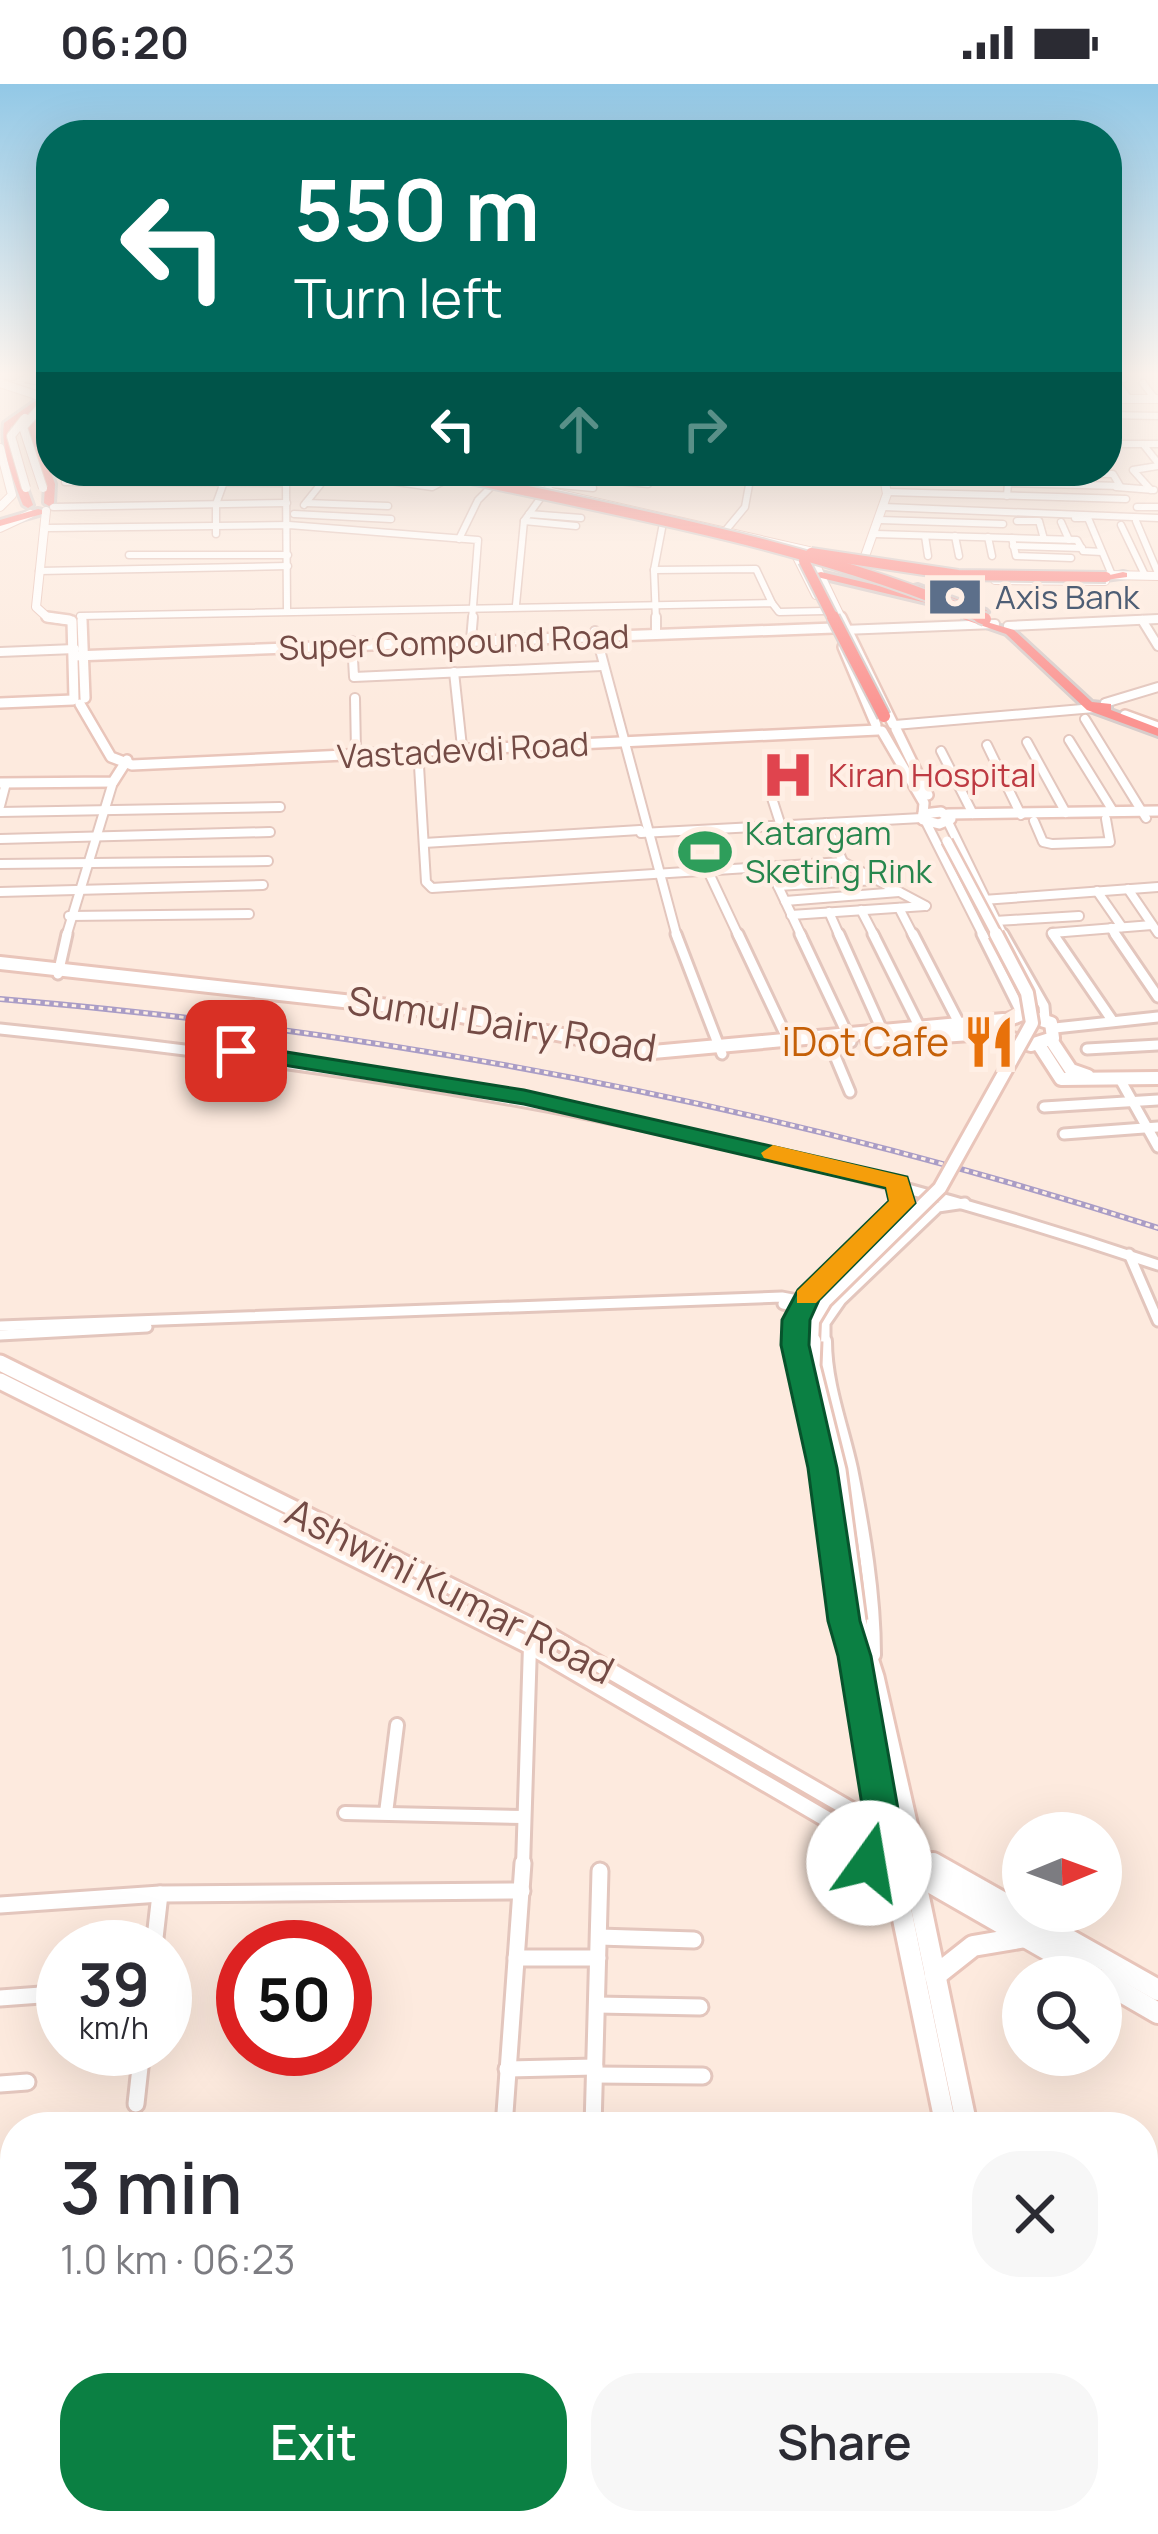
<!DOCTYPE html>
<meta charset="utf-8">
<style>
:root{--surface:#fff;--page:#f7f7f7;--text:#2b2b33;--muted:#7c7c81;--accent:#0b8043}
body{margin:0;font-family:Manrope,sans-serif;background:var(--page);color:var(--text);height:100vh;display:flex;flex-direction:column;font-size:45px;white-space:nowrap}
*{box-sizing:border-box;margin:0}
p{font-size:39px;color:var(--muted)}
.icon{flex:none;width:66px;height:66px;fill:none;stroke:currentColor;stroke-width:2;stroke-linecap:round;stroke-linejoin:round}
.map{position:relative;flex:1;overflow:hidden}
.drawer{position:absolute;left:0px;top:2028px;width:1158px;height:423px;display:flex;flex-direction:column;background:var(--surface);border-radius:48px 48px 0 0;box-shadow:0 12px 48px #0002}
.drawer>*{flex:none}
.guide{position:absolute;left:36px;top:36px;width:1086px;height:366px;border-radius:48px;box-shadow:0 12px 48px #0002;background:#00695c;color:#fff;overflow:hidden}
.needle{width:78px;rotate:89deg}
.tools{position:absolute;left:1002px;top:1728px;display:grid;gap:24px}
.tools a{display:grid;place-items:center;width:120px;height:120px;border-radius:50%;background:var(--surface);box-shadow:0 12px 48px #0002;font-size:60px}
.speed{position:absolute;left:36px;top:1836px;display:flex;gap:24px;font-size:60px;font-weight:700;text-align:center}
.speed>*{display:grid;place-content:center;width:156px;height:156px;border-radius:50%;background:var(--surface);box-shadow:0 12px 48px #0002;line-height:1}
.speed small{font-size:30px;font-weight:400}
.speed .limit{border:18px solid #d22;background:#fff;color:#111}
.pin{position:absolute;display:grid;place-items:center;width:102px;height:102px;color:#fff;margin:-51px;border-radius:24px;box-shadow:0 6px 18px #0006}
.me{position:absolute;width:132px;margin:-66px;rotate:13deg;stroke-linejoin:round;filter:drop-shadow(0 0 9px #0008)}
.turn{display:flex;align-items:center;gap:42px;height:252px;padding:0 60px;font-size:54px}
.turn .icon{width:156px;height:156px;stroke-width:2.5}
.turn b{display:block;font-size:84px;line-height:102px}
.lanes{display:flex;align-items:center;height:114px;padding:0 60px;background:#0003;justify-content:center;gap:60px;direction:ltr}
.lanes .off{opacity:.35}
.round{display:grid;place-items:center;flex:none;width:126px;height:126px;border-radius:48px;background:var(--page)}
.headline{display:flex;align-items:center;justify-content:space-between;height:204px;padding:0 60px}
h1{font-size:72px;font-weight:600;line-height:90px}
.action{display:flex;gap:24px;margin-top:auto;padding:24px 60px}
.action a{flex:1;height:138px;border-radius:48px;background:var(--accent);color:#fff;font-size:48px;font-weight:600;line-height:138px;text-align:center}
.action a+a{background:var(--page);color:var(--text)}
.status{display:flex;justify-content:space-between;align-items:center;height:84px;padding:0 60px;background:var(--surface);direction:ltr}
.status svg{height:33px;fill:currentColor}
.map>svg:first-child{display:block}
</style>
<div class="status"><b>06:20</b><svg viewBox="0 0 49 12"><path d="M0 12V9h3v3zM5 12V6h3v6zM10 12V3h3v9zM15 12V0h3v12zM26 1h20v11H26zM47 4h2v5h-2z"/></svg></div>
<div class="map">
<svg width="1158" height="2450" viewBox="0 0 1158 2450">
<rect width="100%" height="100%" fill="#fdeade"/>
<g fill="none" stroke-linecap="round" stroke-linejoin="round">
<g stroke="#e3c6bd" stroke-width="9">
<g id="street-far4">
<path d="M 1120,287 L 1124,295"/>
<path d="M 25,295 L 51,300"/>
<path d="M 1117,299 L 1129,315"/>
<path d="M 1143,299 L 1155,315"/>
<path d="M 13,301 L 41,287"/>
<path d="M 1107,331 L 1158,332"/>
<path d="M 1107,360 L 1143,360"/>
<path d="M 1158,360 L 1143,360 L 1158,379"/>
<path d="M 585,387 L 604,389"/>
<path d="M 627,387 L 656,390"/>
<path d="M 348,391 L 432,403 L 453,392"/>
<path d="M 502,391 L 553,396"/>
<path d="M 884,391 L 973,393"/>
<path d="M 751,392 L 879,396"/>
<path d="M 618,397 L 648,400"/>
<path d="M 65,398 L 286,399 L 287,525"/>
<path d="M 550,400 L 593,404"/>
<path d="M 1116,403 L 1154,406"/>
<path d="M 1151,406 L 1133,386 L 1158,382"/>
<path d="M 887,408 L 1126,415"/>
<path d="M 1007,412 L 1008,399 L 1120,402 L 1113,390 L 1038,389"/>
<path d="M 306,419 L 388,422"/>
<path d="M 304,421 L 320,401 L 315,389"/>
<path d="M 53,423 L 287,419"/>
<path d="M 884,423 L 1158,434"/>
<path d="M 1137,423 L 1158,423"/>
<path d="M 294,430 L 391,435"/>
<path d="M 529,430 L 581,434"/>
<path d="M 1075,434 L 1088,434 L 1112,491"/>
<path d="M 880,436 L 1003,440"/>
<path d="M 524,437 L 576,442"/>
<path d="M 1017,437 L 1039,437 L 1044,455"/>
<path d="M 1136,437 L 1158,489"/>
<path d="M 1061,438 L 1069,456"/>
<path d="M 1121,441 L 1145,491"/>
<path d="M 48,444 L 289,441 L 478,456 L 472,536"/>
<path d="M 216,450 L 216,420 L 228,387"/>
<path d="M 875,450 L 1077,456 L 1083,467 L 1102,468"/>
<path d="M 721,452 L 745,423 L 751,390"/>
<path d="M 925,452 L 928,472"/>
<path d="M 955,452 L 959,472"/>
<path d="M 988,453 L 992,472"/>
<path d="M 1012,454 L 1016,472 L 1071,474"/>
<path d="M 459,455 L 478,416 L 493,401"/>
<path d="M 1013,462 L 1082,464"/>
<path d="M 129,471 L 288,471"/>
<path d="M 654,486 L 756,485 L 772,519"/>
<path d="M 39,487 L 288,482"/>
<path d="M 516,521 L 524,437 L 560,387"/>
<path d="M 80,532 L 772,519 L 779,528 L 825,527"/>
<path d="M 656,536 L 654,486 L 663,439"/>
<path d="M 1142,536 L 1158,535"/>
</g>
</g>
<g stroke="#e3c6bd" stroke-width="12">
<g id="street-far3">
<path d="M 656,533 L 656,546"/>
<path d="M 1142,536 L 1158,562"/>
<path d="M 1008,542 L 1158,535"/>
<path d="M 843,546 L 995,540"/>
<path d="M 595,547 L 677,853"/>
<path d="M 471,556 L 473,533"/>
<path d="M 352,557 L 354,593 L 602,582"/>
<path d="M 0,568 L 75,565"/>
<path d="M 454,588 L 462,663"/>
<path d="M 355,614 L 356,668"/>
<path d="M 1105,619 L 1158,603"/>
<path d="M 1085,635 L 1146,734"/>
<path d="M 895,641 L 1094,624"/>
<path d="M 1069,656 L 1113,727"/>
<path d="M 1027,658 L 1066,729"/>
<path d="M 987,661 L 1021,731"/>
<path d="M 418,665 L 426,798 L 432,804 L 843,778 L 926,822"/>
<path d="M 941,667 L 973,730"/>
<path d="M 770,708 L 781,742"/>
<path d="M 0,722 L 6,699"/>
<path d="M 0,728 L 280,723"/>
<path d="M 1034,737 L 1043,758 L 1052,760 L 1110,758 L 1106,735"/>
<path d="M 926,738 L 984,853"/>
<path d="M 948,738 L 1004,853"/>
<path d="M 826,739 L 843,778"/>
<path d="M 641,749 L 922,734"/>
<path d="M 0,755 L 270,748"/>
<path d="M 424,759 L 640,746"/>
<path d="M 0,780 L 268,777"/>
<path d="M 769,783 L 802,853"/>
<path d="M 708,787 L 739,853"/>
<path d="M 778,802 L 876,796"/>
<path d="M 1128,805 L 1158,849"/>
<path d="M 1097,807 L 1122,843"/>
<path d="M 0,808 L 263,801"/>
<path d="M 983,816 L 1158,803"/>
<path d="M 785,817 L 899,808"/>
<path d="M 899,824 L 914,853"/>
<path d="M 861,826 L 875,853"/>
<path d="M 829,828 L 840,853"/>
<path d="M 791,831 L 925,822"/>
<path d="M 69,832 L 249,830"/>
<path d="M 995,837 L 1079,832"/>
<path d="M 1111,844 L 1117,853"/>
<path d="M 66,853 L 113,698"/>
<path d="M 1055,853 L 1052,849 L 1152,841"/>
</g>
</g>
<g stroke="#e3c6bd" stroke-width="15">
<g id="street-far2">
<path d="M 676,850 L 722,970"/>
<path d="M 738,850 L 788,956"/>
<path d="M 800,850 L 851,958"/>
<path d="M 839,850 L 882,946"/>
<path d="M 873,850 L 919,942"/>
<path d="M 913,850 L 959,939"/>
<path d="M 982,850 L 1022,930"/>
<path d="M 1003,850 L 1044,922 L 1045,935"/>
<path d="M 1053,850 L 1112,936"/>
<path d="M 1115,850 L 1158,913"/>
<path d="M 58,890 L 67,850"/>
<path d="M 1055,944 L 1158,933"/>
<path d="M 0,945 C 402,986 774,1051 1158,1181"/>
<path d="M 830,960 L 850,1008"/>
<path d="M 1087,965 L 1158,961"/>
<path d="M 1121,997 L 1158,1063"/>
<path d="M 1044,1023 L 1158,1016"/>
<path d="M 1064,1050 L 1158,1043"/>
<path d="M 1129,1170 L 1158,1237"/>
<path d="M 783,1220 L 824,1227"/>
<path d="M 0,1242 L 782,1213 L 835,1223"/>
<path d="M 0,1251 L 147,1243"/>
<path d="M 795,1260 C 804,1196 857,1160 902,1119 L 898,1099"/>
<path d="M 825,1260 L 825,1239 L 841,1216 L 938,1123 L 965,1119"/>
</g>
</g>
<g stroke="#e3c6bd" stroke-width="18">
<g id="street-far1">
<path d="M 796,1257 L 852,1563"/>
<path d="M 825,1257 C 825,1301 842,1343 851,1385 C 863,1445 874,1510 874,1571"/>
<path d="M 345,1729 L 524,1733"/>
<path d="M 386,1729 L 397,1641"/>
<path d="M 523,1782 L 530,1562"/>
</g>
</g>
<g stroke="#e3c6bd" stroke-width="21">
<g id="street">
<path d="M 0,1821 L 160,1810 L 522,1807"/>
<path d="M 599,1853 L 694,1856"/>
<path d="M 154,1863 L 160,1810"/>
<path d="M 516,1874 L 598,1874"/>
<path d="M 0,1914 L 41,1911"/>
<path d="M 597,1921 L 700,1923"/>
<path d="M 507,1985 L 595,1983"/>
<path d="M 595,1991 L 703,1992"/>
<path d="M 0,2000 L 27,1998"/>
<path d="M 136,2020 L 142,1965"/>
<path d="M 504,2043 L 523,1779"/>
<path d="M 593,2043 L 600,1787"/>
<path d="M 490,2436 L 490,2450"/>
<path d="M 711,2436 L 712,2450"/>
<path d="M 808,2436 L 809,2450"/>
<path d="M 913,2436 L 916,2450"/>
</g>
</g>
<g stroke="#e9c5ba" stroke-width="10">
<g id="secondary-far4">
<path d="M 5,300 L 51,308"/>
<path d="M 1107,315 L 1158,315"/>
<path d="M 0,364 L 12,411 L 0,423"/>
<path d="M 459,387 L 809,467"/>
<path d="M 46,427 L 36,523 L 47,533 L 67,536"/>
<path d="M 0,444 L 30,430"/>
<path d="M 797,473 L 816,511"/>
<path d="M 864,475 L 887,410 L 883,387"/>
<path d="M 822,478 L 817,484 L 842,536"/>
<path d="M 1109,491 L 1158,492"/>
<path d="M 995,496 L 1105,497"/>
</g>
</g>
<g stroke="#e9c5ba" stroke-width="14">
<g id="secondary-far3">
<path d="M 47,533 L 69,536"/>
<path d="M 841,533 L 893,640"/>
<path d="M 82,536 L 85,614"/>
<path d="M 72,537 L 74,615"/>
<path d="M 843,563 L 876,641"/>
<path d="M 74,572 L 834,544"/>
<path d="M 0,619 L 73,616"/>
<path d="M 80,620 L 111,673 L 132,681 L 878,646"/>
<path d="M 1125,631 L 1158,643"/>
<path d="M 896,645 L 928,711"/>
<path d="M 882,647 L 924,719 L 923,730"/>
<path d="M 0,699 L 113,698 L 127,676"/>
<path d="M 941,728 L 951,735 L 939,740 L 923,736 L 923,730 Z"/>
<path d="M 948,730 L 1158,727"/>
</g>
</g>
<g stroke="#e9c5ba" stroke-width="18">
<g id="secondary-far2">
<path d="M 0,879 L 434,927 L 653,968 L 1003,936"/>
<path d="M 1022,930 L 1051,939 L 1053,954 L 1031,961 L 1003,952 L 1000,939 Z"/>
<path d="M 1051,956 L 1071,986 L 1088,992"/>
<path d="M 868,957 L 1000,948"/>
<path d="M 1039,961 L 1061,995 L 1158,994"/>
</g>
</g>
<g stroke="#e9c5ba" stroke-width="21">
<g id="secondary-far1">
<path d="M 0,1279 L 543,1548 L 851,1726 L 883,1760"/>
<path d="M 0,1297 L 530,1562 L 835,1740 L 870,1772"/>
<path d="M 858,1537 L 876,1593 L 915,1765"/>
<path d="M 857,1544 L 855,1572 L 886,1759"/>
<circle cx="897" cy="1780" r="25"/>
<path d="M 920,1772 L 938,1782"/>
</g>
</g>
<g stroke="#e9c5ba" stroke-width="26">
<g id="secondary">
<path d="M 933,1779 L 1158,1906"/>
<path d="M 921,1793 L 1095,1893"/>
<path d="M 883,1799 L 892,1803 L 902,1830 L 946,2043"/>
<path d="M 916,1799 L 967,2043"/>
<path d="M 935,1892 L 973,1862 L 1026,1853"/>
<path d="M 1101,1896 L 1158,1929"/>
<path d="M 1025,2436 L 1028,2450"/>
<path d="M 1050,2436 L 1053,2450"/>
</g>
</g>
<g stroke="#d8cdcb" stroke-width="6">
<g id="highway">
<path d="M 51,306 L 51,313 L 11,343 L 7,350 L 33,421 L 28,424 L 23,421 C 14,397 0,364 4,339 Z"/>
<path d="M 51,322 L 51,330 L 36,344 L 55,400 L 54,419 L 49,422 L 44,419 L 45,400 L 26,343 Z"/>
<path d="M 38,425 L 42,426 L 42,430 L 0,442 L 0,436 Z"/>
<path d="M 821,488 L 935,515 L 936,517 L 931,520 L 817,493 L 817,489 Z"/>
<path d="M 1123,488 L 1127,489 L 1127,493 L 1106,496 L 1101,493 Z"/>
<path d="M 918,501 L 986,526 L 988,528 L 978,530 L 914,506 L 914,502 Z"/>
<path d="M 963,531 L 1014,546 L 1092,618 L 1111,620 L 1111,626 L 1158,644 L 1158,652 L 1087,626 L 1006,550 L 963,535 Z"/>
</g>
</g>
<use href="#street-far4" stroke="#fff" stroke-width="6"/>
<use href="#street-far3" stroke="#fff" stroke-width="8"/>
<use href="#street-far2" stroke="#fff" stroke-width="9"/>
<use href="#street-far1" stroke="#fff" stroke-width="12"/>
<use href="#street" stroke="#fff" stroke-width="15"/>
<use href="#secondary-far4" stroke="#fff" stroke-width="8"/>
<use href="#secondary-far3" stroke="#fff" stroke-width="9"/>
<use href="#secondary-far2" stroke="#fff" stroke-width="12"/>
<use href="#secondary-far1" stroke="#fff" stroke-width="15"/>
<use href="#secondary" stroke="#fff" stroke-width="20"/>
<use href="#highway" fill="#fb9491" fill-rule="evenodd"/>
<g stroke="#aa9dc6" stroke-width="6">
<path id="rail" d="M 0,915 C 396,948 779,1022 1158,1144"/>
</g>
<use href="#rail" stroke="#ffefe5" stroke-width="3" stroke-dasharray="4.5" stroke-linecap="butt"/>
<g stroke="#e9c5ba" stroke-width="10" stroke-linecap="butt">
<g id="secondary-bridge-far3">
<path d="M 0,299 L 48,315 L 23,343 L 43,404"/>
<path d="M 25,334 L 11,352 L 26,404"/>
</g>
</g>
<g stroke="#e9c5ba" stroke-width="14" stroke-linecap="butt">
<path id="secondary-bridge-far2" d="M 947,757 L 998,853"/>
</g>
<g stroke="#e9c5ba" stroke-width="18" stroke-linecap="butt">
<path id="secondary-bridge-far1" d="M 812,1260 L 813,1237 L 825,1217 L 940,1104 L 1032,939 L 1027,909 L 996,850"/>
</g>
<g stroke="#e9c5ba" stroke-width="21" stroke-linecap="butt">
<path id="secondary-bridge" d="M 813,1257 L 812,1282 L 838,1386 L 858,1537"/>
</g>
<g stroke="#d8cdcb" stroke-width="14" stroke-linecap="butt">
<g id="highway-bridge-far1">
<path d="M 434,387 C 619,428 811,459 985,535"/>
<path d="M 811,469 L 958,491 L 1106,493"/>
<path d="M 804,477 L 834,536"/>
</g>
</g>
<g stroke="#d8cdcb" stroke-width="16" stroke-linecap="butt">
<g id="highway-bridge">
<path d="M 833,533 L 884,632"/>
<path d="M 980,533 L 985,535"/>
</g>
</g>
<use href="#secondary-bridge-far3" stroke="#fff" stroke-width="8"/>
<use href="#secondary-bridge-far2" stroke="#fff" stroke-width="9"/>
<use href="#secondary-bridge-far1" stroke="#fff" stroke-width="12"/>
<use href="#secondary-bridge" stroke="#fff" stroke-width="15"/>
<use href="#highway-bridge-far1" stroke="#fb9491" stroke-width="10"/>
<use href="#highway-bridge" stroke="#fb9491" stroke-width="12"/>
</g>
<linearGradient id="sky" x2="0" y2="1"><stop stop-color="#92c8e6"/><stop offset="0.46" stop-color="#fef6f0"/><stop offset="1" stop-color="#fef6f0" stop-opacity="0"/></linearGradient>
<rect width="1158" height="630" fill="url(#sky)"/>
<path fill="#0b8043" stroke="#07532c" stroke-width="3" d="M 236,960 L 524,1006 L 907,1093 L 915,1119 L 819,1216 L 810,1236 L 809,1261 L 837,1384 L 860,1537 L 871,1572 L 904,1759 C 894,1778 879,1798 857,1790 L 852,1779 L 867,1752 L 838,1572 L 828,1537 L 808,1384 L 781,1261 L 782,1236 L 798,1206 L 889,1117 L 886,1104 L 524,1020 L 228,972 L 224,967 Z"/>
<path fill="#f59e0b" d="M 773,1061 L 907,1093 L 915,1119 L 816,1219 L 797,1219 L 797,1207 L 889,1117 L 886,1103 L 764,1074 L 761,1069 Z"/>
<defs>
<g id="bank-bare" transform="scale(4.14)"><path d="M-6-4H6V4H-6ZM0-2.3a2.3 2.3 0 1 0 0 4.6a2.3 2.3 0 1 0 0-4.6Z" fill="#5c6f8a" stroke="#ffefe5" stroke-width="2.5" paint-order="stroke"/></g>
<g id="hospital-bare" transform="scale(4.14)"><path d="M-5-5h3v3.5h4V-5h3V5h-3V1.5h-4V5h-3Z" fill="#e0444e" stroke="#ffefe5" stroke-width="2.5" paint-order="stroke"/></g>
<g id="stadium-bare" transform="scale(4.14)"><path d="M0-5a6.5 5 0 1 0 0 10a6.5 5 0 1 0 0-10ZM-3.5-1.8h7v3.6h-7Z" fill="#2e9e5b" stroke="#ffefe5" stroke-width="2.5" paint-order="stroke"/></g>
<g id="restaurant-bare" transform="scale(4.14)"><path d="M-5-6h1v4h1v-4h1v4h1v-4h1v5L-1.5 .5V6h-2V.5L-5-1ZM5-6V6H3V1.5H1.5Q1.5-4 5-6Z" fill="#e8710a" stroke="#ffefe5" stroke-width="2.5" paint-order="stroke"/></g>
</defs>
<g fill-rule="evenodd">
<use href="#bank-bare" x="955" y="513"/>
<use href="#hospital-bare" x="788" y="691"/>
<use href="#stadium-bare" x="705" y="768"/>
<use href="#restaurant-bare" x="989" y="958"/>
</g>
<g text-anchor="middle" stroke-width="9" stroke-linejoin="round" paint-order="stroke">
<g font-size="33" fill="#4e5e75" stroke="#ffefe5" text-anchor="start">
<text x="995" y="525">Axis Bank</text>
</g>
<g font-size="33" fill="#744b45" stroke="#ffefe5">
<text transform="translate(454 558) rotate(-2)" y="12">Super Compound Road</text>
<text transform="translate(463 666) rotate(-3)" y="12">Vastadevdi Road</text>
</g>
<g font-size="33" fill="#be3a42" stroke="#ffefe5" text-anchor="start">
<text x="828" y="703">Kiran Hospital</text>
</g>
<g font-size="33" fill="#27864d" stroke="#ffefe5" text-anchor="start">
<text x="745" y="761">Katargam<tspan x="745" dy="38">Sketing Rink</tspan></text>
</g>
<g font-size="39" fill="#744b45" stroke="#ffefe5">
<text transform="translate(502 940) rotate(9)" y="14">Sumul Dairy Road</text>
<text transform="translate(450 1507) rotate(27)" y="14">Ashwini Kumar Road</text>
</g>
<g font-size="39" fill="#c56008" stroke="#ffefe5" text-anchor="end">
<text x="949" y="972">iDot Cafe</text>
</g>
</g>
</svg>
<div class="tools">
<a><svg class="needle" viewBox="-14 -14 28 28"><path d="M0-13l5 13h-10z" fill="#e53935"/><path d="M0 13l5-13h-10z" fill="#7c7c81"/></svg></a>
<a><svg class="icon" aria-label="search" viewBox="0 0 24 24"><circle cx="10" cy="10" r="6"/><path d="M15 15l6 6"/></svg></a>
</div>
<div class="speed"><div>39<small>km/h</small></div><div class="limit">50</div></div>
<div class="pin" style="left:236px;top:967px;background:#d93025"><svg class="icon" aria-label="arrive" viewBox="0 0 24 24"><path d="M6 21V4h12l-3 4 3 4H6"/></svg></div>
<svg class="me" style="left:869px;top:1779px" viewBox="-20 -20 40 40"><circle r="19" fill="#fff"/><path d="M0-13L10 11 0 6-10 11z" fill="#0b8043"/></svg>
<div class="guide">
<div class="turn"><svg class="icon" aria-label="left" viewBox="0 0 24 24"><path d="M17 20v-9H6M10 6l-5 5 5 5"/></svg><div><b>550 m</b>Turn left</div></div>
<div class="lanes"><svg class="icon" aria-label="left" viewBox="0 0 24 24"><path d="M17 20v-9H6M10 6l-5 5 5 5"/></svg><svg class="icon off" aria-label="ahead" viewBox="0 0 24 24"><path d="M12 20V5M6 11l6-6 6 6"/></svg><svg class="icon off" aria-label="right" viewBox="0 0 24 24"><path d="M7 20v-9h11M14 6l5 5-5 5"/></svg></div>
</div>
<section class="drawer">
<div class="headline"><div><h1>3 min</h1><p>1.0 km · 06:23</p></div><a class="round"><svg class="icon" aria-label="close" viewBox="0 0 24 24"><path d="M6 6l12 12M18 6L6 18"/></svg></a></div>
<div class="action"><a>Exit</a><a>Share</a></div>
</section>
</div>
